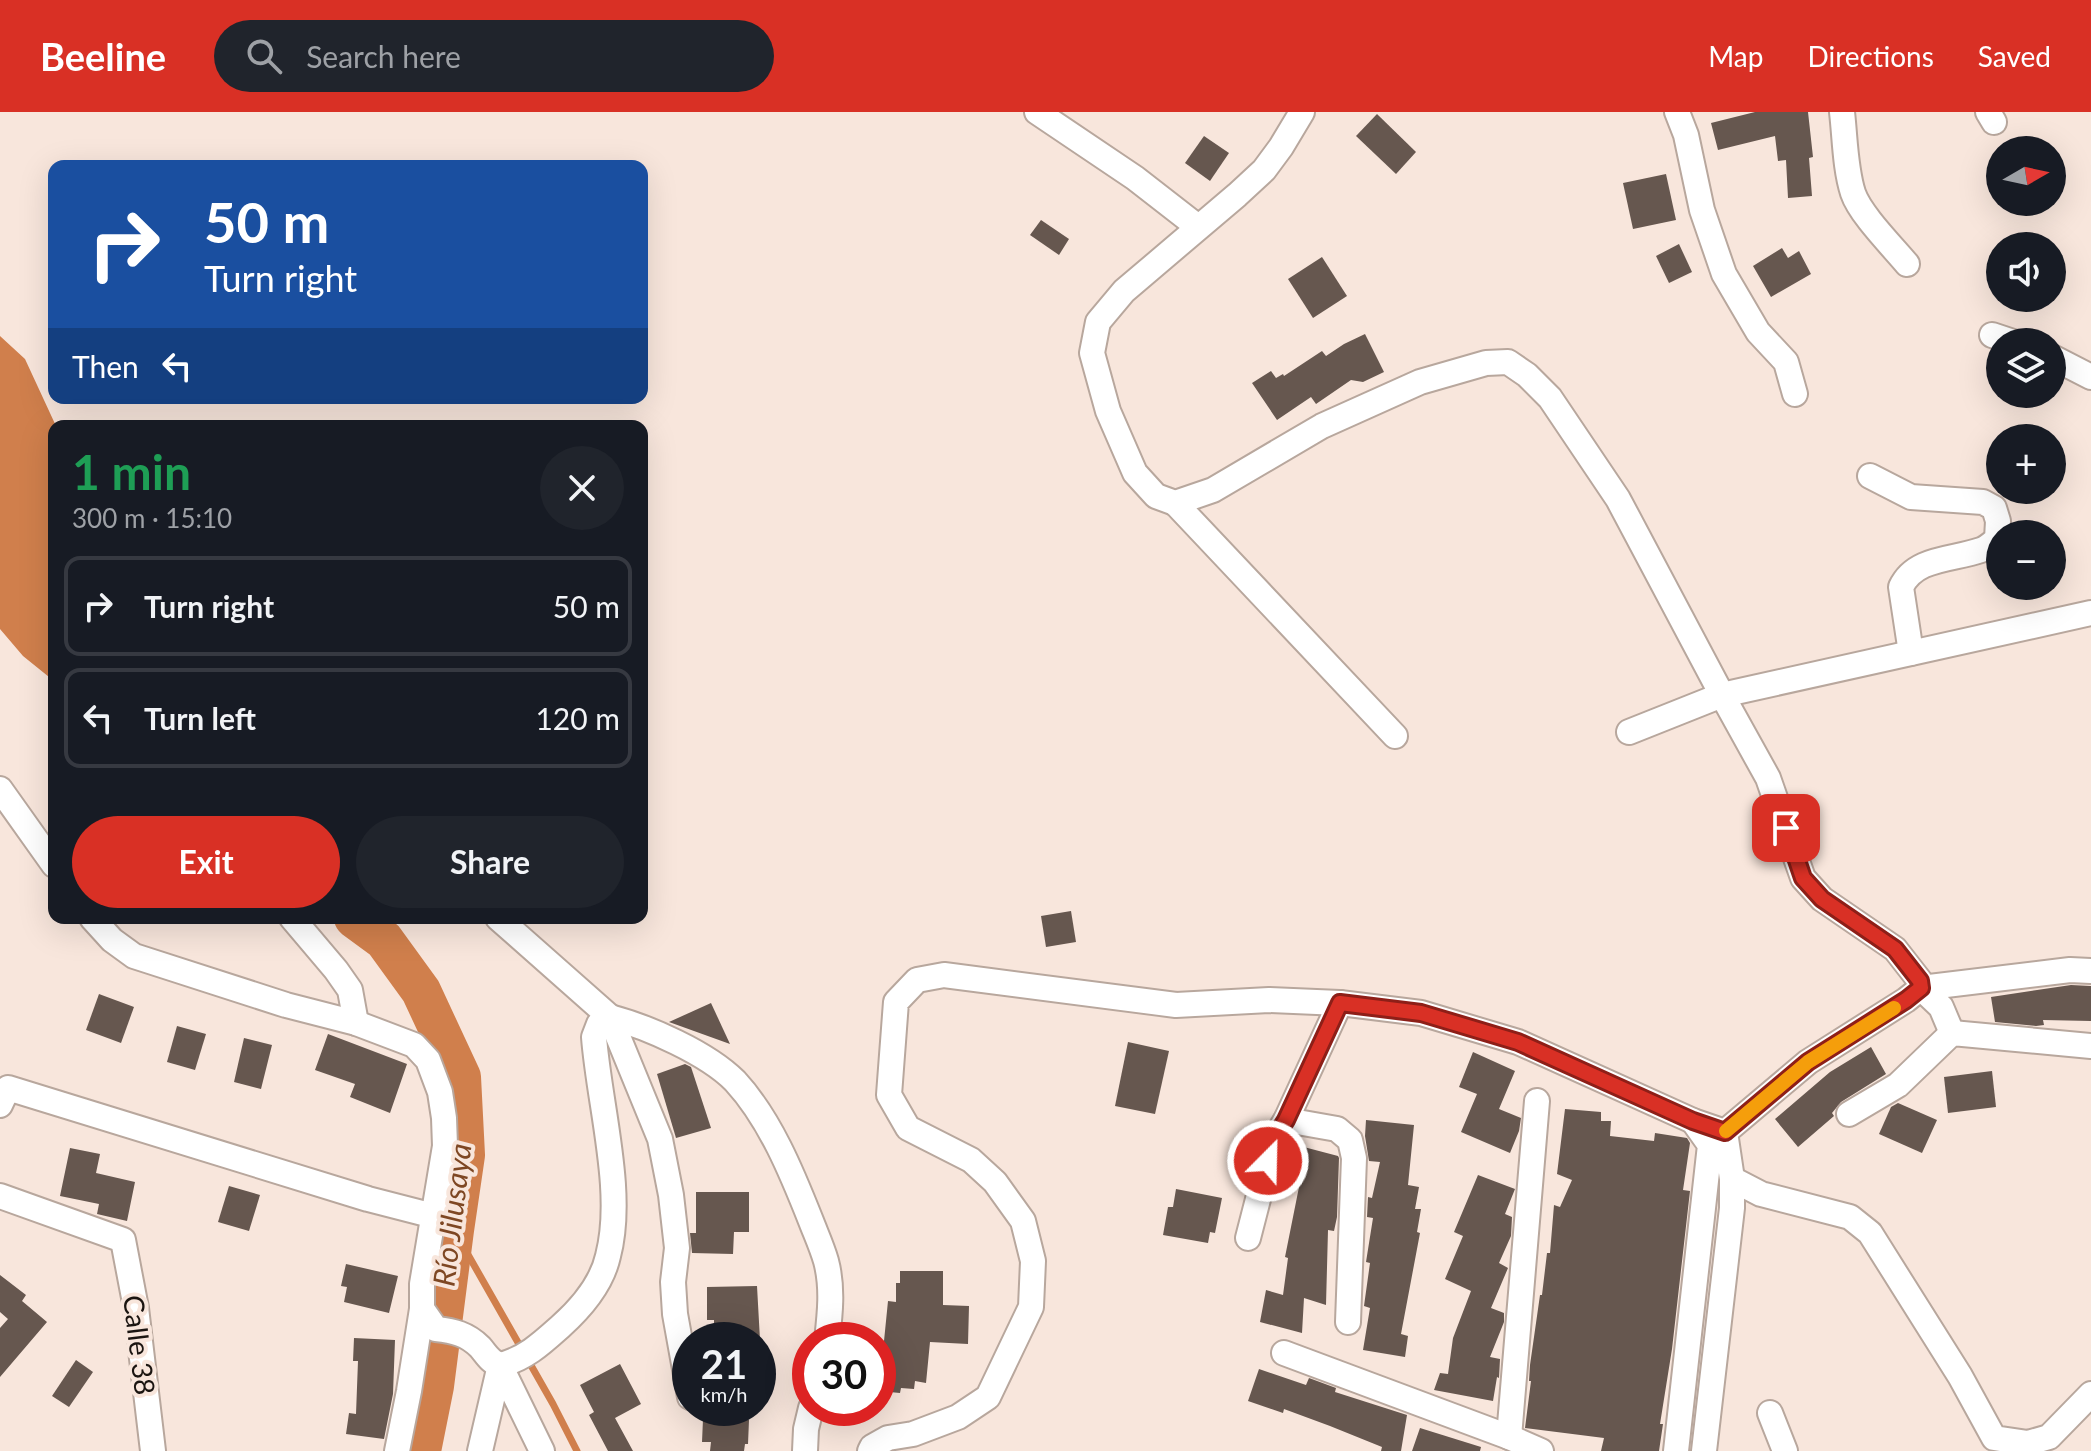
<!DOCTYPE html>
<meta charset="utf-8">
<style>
:root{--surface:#171b24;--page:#20242c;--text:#f1f3f6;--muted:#9ea1a6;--line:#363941;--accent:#d93025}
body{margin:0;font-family:Lato,sans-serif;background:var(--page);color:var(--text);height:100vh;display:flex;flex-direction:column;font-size:30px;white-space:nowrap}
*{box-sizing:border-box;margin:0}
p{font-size:26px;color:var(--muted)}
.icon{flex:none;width:44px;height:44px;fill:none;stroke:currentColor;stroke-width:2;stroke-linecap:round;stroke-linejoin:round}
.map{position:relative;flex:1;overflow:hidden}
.details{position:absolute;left:48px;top:308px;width:600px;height:504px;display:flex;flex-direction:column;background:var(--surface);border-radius:16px;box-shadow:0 8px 32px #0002}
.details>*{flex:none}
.top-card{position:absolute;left:48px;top:48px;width:600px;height:244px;border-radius:16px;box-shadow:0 8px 32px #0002;background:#1a4fa0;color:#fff;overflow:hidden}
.needle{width:52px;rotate:81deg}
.controls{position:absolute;left:1986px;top:24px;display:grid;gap:16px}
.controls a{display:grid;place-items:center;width:80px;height:80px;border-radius:50%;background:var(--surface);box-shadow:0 8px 32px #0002;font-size:40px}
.speed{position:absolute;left:672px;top:1210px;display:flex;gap:16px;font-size:40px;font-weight:700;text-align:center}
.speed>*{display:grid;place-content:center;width:104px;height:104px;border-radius:50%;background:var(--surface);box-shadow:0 8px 32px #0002;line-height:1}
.speed small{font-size:20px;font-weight:400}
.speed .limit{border:12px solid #d22;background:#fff;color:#111}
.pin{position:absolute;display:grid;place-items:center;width:68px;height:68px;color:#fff;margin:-34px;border-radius:16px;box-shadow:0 4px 12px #0006}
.me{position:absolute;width:88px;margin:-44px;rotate:23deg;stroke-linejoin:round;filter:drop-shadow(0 0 6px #0008)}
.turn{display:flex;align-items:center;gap:28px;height:168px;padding:0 24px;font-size:36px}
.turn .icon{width:104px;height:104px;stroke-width:2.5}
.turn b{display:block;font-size:56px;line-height:68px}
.then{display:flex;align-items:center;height:76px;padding:0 24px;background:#0003;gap:16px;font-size:30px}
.round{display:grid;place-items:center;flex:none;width:84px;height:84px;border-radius:42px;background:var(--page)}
.head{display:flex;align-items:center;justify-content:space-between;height:136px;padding:0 24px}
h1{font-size:48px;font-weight:700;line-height:60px;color:#1e9e55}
.cta{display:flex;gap:16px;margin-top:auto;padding:16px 24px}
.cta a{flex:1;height:92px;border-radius:48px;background:var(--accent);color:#fff;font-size:32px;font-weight:700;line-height:92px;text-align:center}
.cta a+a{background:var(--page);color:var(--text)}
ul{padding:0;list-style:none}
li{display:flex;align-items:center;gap:24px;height:100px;margin:0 16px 12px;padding:0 8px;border:4px solid var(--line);border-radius:16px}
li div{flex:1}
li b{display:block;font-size:30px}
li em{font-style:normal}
header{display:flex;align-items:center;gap:48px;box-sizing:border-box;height:112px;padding:0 40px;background:var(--accent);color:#fff}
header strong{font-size:38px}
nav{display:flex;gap:44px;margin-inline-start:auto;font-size:28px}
.search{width:560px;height:72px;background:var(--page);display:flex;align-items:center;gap:20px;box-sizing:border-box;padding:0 28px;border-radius:44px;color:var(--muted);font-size:30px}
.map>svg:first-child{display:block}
</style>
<header>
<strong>Beeline</strong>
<div class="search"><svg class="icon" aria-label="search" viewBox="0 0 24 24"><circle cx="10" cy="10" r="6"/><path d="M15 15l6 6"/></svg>Search here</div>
<nav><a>Map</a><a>Directions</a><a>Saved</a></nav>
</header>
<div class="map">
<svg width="2091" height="1339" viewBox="0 0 2091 1339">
<rect width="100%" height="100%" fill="#f8e6dc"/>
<path fill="#d07f4c" d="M 0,224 L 25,247 L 56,314 L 54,314 L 54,569 L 23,544 L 0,517 Z"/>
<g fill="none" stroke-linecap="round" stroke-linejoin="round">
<path stroke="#d07f4c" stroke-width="7" d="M 454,1118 L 553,1292 L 577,1339"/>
<path stroke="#d07f4c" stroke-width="40" d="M 354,806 L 384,828 L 421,879 L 461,965 L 465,1043 L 454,1118 L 434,1274 L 421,1339"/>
</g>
<g fill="#66574f">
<path d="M 1755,0 L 1808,0 L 1813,45 L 1809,46 L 1812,84 L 1788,86 L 1786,48 L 1778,49 L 1775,24 L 1718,38 L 1711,11 Z"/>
<path d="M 1377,2 L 1416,40 L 1396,62 L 1356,24 Z"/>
<path d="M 1204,24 L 1229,41 L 1210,69 L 1185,51 Z"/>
<path d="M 1666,62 L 1676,108 L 1633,117 L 1623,71 Z"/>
<path d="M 1041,108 L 1069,127 L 1059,143 L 1030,123 Z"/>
<path d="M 1679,132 L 1692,160 L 1669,171 L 1656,144 Z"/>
<path d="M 1782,136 L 1788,146 L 1799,139 L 1811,162 L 1771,185 L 1753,154 Z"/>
<path d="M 1322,145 L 1347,184 L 1313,206 L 1288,167 Z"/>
<path d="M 1365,222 L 1384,260 L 1363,270 L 1351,268 L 1316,292 L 1311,285 L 1277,308 L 1252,271 L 1271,259 L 1276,266 L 1283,262 L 1284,264 L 1322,239 L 1326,244 L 1344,232 Z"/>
<path d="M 1071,799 L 1076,830 L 1046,835 L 1041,804 Z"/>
<path d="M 2071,873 L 2091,874 L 2091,909 L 2043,908 L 2044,913 L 2036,914 L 1995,910 L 1991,885 Z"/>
<path d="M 99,882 L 134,895 L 121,931 L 86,918 Z"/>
<path d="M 711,891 L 730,932 L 669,910 Z"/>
<path d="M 177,914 L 206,922 L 195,958 L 167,950 Z"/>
<path d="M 328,922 L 407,952 L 390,1001 L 350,985 L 355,972 L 315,958 Z"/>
<path d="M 244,926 L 272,933 L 261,977 L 234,970 Z"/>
<path d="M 1128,930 L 1169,939 L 1155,1002 L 1115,994 Z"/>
<path d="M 1871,935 L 1886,962 L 1841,990 L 1832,1001 L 1834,1004 L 1798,1035 L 1775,1007 L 1830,960 Z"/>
<path d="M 1473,940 L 1515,959 L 1499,997 L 1521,1006 L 1519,1019 L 1510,1041 L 1461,1020 L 1477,982 L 1459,975 Z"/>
<path d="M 685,952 L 691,955 L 711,1016 L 676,1026 L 657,962 Z"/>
<path d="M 1992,959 L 1996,995 L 1948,1001 L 1944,965 Z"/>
<path d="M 1898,991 L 1937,1008 L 1922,1041 L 1879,1022 L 1891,995 Z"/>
<path d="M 1565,997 L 1601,1000 L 1601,1009 L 1611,1009 L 1610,1024 L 1654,1029 L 1655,1021 L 1687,1026 L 1690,1031 L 1683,1078 L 1690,1079 L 1672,1237 L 1660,1312 L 1663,1312 L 1659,1339 L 1601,1339 L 1604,1326 L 1525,1316 L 1531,1269 L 1529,1269 L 1530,1253 L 1540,1183 L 1542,1183 L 1547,1141 L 1550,1141 L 1554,1093 L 1560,1095 L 1572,1068 L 1557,1062 Z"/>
<path d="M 1366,1008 L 1414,1013 L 1408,1073 L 1419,1075 L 1415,1097 L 1421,1097 L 1417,1120 L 1420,1121 L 1401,1222 L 1408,1224 L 1405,1245 L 1363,1238 L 1370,1196 L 1364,1194 L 1370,1151 L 1366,1150 L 1373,1106 L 1367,1105 L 1368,1085 L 1372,1086 L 1380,1050 L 1369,1049 L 1365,1024 Z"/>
<path d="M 1300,1034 L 1338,1044 L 1339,1046 L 1337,1105 L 1334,1119 L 1328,1118 L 1326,1193 L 1304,1186 L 1302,1221 L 1260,1210 L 1266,1178 L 1283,1183 L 1288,1146 L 1285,1145 L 1300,1070 L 1294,1069 Z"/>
<path d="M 70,1036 L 100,1042 L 96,1061 L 135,1070 L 127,1109 L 97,1102 L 99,1092 L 60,1084 Z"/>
<path d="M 1478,1063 L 1515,1077 L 1505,1102 L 1512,1105 L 1511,1124 L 1499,1151 L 1508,1156 L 1491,1196 L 1504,1201 L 1504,1210 L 1490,1245 L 1500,1247 L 1499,1266 L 1497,1265 L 1493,1289 L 1434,1278 L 1440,1261 L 1448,1262 L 1453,1226 L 1471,1179 L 1445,1167 L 1463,1124 L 1454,1120 Z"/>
<path d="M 229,1074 L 260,1083 L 249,1119 L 218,1110 Z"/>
<path d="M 1176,1077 L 1222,1086 L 1215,1121 L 1210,1120 L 1208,1131 L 1163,1123 L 1168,1095 L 1173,1095 Z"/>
<path d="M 696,1080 L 749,1080 L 749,1120 L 734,1120 L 733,1142 L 692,1141 L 690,1121 L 696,1121 Z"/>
<path d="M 346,1152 L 398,1164 L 389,1201 L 344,1190 L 347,1175 L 341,1174 Z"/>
<path d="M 900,1159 L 943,1159 L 943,1193 L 969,1194 L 968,1232 L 930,1230 L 926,1271 L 915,1269 L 914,1277 L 901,1276 L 900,1281 L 879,1279 L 888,1189 L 896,1190 L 896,1171 L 900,1171 Z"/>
<path d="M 0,1163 L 26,1183 L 22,1189 L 47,1210 L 0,1265 L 0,1216 L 8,1207 L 0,1200 Z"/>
<path d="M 757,1174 L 760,1228 L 714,1228 L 714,1208 L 707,1208 L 707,1175 Z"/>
<path d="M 354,1226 L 395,1228 L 393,1282 L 384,1327 L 346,1322 L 349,1301 L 356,1302 L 358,1249 L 353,1249 Z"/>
<path d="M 76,1248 L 93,1260 L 69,1295 L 52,1284 Z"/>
<path d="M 620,1252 L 641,1292 L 615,1306 L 633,1339 L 608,1339 L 589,1303 L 594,1300 L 580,1273 Z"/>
<path d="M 1259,1257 L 1306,1273 L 1309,1266 L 1336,1276 L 1335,1280 L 1407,1303 L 1401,1339 L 1381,1339 L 1382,1335 L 1330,1314 L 1284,1297 L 1283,1301 L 1248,1289 Z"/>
<path d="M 703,1307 L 749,1308 L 748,1332 L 745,1332 L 744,1339 L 710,1339 L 711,1330 L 702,1330 Z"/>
<path d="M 1420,1316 L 1481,1335 L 1480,1339 L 1412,1339 Z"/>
</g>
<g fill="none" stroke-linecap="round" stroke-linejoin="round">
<g stroke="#b8a79d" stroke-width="28">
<g id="minor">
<path d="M 1037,0 L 1135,66 L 1198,115"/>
<path d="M 1302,0 L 1281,35 L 1264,58 L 1237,83 L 1124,179 L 1098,210 L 1092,241 L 1108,299 L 1135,361 L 1156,384 L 1175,391 L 1213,378 L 1322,314 L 1420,270 L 1486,251 L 1508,250 L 1527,263 L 1550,286 L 1618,387 L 1722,583 L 1768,666 L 1803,766 L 1822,787 L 1895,837 L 1920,869 L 1921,876 L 1941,895 L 1952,921"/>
<path d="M 1677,0 L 1686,23 L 1702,98 L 1724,162 L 1758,220 L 1786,250 L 1795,282"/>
<path d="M 1842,0 C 1845,26 1845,56 1853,81 C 1860,102 1892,134 1907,152"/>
<path d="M 1988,0 L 1994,10"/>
<path d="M 1992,223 L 2013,230"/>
<path d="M 2052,245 L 2091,265"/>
<path d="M 1870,364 L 1911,385 L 1983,390 L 1994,396 L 1998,409 L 1997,427 C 1992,431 1987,436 1981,438 C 1953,448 1915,445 1901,475 L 1911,541"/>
<path d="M 1175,391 L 1395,624"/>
<path d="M 1629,620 L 1722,583 L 2091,501"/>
<path d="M 0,677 L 54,753"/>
<path d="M 92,806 L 112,828 L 134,844 L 286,893 L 356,911 L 414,933 L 428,948 L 440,980 L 444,1006 L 445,1034 L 422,1172 L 422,1197 L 409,1279 L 397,1339"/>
<path d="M 292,806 L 336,858 L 350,878 L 356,911"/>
<path d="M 498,806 L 610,905 L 660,1027 L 671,1083 L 677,1136 L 673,1170 L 675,1202 L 690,1285"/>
<path d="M 0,993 L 8,976 L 368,1087 L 434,1104"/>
<path d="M 1849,1002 L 1898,973 L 1952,921 L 2091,934"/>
<path d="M 1286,1008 L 1337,1017 L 1350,1028 L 1354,1046 L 1348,1210"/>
<path d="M 1732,1067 L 1761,1082 L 1850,1105 L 1870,1121 L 1960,1264 L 1994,1326 L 2028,1331 L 2049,1325 L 2091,1282"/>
<path d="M 0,1084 L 123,1128 L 136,1196 L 153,1339"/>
<path d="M 1248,1126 L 1273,1029 L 1286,1008 L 1340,891"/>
<path d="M 422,1197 L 436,1217 C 454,1219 467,1222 480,1235 C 487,1243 490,1250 500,1253 L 542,1339"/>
<path d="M 1284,1241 L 1509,1325 L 1541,1339"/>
<path d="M 500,1253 C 525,1247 542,1231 561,1214 C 581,1196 602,1171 608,1144 C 625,1080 599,992 594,925 L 599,912 L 610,905 C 648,915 707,941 735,969 C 770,1007 792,1061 811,1109 C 816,1122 822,1135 826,1149 C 833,1175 830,1202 827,1228"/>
<path d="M 1770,1301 L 1785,1339"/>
<path d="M 1509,1325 L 1537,989"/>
<path d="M 480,1339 L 500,1253"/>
<path d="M 805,1339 L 806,1317 L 811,1296"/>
<path d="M 870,1339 L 872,1335 L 888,1326 L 913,1322 L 958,1305 L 988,1285 L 1031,1195 L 1033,1149 L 1023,1109 L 995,1070 L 971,1048 L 908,1016 L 889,983 L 896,890 L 917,868 L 944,863 L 1176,893 L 1269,888 L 1340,891 L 1421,901 L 1518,930 L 1693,1009 L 1725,1020 L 1808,950 L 1906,888 L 1921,876 L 2070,858 L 2091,859"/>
<path d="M 1676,1339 L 1710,1033 L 1693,1009"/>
<path d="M 1704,1339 L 1732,1096 L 1732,1067 L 1725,1020"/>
</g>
</g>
<use href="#minor" stroke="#fff" stroke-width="24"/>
</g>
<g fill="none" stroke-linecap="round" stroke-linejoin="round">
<g stroke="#8d1f18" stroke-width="20">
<path id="route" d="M 1268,1049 L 1273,1029 L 1286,1008 L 1340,891 L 1421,901 L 1518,930 L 1693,1009 L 1725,1020 L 1808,950 L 1906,888 L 1921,876 L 1920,869 L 1895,837 L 1822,787 L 1803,766 L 1786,716"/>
</g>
<use href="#route" stroke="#d93025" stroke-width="14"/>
<path stroke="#f59e0b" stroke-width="14" d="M 1726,1019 L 1808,950 L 1894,896"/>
</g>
<g text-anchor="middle" stroke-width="8" stroke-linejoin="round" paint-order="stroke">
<g font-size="28" fill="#1b1511" stroke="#f8e6dc">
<text transform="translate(139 1233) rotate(83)" y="10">Calle 38</text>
</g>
<g font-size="30" font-style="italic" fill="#7e4723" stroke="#f8e6dc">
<text transform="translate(453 1103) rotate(-83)" y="10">Río Jilusaya</text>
</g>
</g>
</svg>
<div class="controls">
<a><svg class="needle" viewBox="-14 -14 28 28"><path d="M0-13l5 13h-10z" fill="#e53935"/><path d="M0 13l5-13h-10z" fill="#9ea1a6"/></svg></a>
<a><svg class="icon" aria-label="sound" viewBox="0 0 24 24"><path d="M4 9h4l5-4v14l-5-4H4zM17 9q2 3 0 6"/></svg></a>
<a><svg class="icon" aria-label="layers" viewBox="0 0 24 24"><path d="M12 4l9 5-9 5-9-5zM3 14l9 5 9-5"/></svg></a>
<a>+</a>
<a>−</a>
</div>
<div class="speed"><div>21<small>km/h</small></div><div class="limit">30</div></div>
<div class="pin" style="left:1786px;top:716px;background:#d93025"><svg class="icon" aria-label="arrive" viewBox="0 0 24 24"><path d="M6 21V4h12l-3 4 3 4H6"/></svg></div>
<svg class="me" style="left:1268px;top:1049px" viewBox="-20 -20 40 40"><circle r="17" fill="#d93025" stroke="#fff" stroke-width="3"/><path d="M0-11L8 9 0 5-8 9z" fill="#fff"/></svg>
<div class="top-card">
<div class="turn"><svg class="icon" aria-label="right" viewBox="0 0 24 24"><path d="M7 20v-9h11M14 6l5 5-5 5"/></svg><div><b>50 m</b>Turn right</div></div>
<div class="then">Then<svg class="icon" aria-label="left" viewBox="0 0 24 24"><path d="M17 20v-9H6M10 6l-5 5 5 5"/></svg></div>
</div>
<section class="details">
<div class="head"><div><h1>1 min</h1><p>300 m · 15:10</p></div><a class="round"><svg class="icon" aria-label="close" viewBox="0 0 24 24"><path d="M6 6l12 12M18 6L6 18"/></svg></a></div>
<ul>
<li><svg class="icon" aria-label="right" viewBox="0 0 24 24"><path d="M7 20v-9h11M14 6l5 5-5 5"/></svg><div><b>Turn right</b></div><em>50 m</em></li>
<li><svg class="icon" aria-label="left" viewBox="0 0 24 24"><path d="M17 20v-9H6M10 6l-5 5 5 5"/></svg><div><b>Turn left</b></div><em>120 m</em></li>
</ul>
<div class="cta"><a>Exit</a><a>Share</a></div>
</section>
</div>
